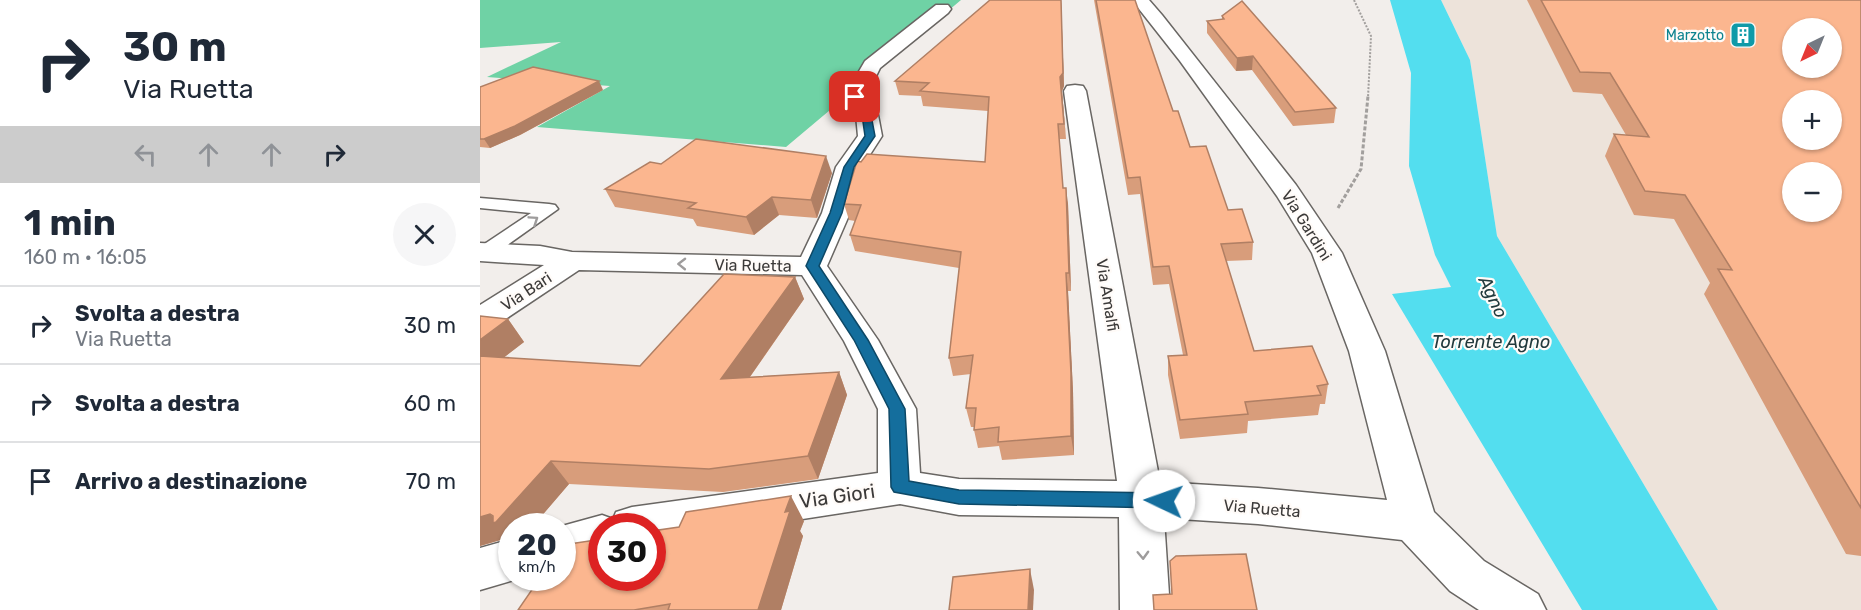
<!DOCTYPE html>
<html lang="it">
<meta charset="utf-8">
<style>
:root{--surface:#fff;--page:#f6f6f7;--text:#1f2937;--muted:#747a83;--line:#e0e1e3}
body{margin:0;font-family:Rubik,sans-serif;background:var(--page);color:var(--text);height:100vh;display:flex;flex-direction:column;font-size:22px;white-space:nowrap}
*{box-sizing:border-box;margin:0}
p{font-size:20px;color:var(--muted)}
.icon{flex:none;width:33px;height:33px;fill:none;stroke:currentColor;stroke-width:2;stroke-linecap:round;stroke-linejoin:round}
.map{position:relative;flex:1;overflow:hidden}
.sheet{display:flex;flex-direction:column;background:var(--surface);width:480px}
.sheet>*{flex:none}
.guide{background:#fff;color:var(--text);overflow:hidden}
.needle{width:39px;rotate:223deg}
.controls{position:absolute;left:1302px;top:18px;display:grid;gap:12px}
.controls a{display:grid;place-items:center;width:60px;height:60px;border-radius:50%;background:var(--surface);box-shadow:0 2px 4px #0004;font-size:30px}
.speed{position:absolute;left:18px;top:513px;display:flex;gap:12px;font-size:30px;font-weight:700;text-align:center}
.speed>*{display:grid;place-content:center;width:78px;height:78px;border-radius:50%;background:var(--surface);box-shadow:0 2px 4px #0004;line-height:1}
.speed small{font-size:15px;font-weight:400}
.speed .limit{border:9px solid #d22;background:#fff;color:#111}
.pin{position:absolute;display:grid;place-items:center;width:51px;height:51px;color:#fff;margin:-26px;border-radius:12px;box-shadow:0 3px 9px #0006}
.me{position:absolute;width:66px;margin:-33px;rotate:273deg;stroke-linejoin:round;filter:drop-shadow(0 0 4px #0008)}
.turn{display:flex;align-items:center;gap:21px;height:126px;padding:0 24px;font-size:27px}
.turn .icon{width:78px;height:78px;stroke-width:2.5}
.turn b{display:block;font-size:42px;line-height:51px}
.lanes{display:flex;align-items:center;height:57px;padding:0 24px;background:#0003;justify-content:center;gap:30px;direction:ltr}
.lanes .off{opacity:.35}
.round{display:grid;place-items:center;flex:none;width:63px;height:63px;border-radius:32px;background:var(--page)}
.summary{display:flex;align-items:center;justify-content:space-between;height:102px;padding:0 24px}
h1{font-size:36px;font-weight:700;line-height:45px}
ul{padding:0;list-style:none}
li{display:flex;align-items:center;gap:18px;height:78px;padding:0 24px;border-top:2px solid var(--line)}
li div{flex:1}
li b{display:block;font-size:22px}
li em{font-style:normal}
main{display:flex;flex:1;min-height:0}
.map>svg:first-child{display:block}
</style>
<main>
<section class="sheet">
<div class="guide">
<div class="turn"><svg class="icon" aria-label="right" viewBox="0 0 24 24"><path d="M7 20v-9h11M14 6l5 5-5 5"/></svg><div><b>30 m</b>Via Ruetta</div></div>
<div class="lanes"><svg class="icon off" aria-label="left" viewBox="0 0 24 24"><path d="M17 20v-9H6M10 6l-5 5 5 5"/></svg><svg class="icon off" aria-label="ahead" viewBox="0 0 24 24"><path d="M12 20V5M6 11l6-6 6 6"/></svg><svg class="icon off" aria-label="ahead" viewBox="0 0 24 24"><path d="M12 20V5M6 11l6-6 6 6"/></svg><svg class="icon" aria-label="right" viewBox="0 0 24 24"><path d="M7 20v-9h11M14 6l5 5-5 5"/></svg></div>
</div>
<div class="summary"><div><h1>1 min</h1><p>160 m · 16:05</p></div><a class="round"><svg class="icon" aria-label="close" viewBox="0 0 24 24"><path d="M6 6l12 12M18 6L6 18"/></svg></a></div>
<ul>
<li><svg class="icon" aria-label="right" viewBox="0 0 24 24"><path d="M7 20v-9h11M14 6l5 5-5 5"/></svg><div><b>Svolta a destra</b><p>Via Ruetta</p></div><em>30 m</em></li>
<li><svg class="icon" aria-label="right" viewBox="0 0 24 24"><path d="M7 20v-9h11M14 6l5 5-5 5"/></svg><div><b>Svolta a destra</b></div><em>60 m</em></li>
<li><svg class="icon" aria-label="arrive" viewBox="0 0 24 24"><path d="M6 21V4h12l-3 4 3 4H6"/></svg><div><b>Arrivo a destinazione</b></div><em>70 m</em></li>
</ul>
</section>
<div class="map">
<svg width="1381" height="610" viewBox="0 0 1381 610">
<rect width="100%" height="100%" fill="#f2eeeb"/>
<path fill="#ede3da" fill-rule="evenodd" d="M 961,0 L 1381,0 L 1381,610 L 1238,610 L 1017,236 L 990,60 ZM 1312,28 L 1352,28 L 1352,68 L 1312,68 ZM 1312,100 L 1352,100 L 1352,140 L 1312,140 ZM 1312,172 L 1352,172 L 1352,212 L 1312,212 Z"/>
<path fill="#6fd2a5" d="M 0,0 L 481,0 L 306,147 L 57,127 L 130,86 L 7,77 L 81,42 L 0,48 Z"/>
<path fill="#53deef" d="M 910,0 L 961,0 L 990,60 L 1017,236 L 1238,610 L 1102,610 L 912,294 L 971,287 L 955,255 L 929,166 L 931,73 Z"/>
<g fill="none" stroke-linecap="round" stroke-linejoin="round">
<g stroke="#696663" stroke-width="3">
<path id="service" d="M 0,198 L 69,204 L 75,205 L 78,209 L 12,256 L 0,257 L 0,247 L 51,213 L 0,208 Z"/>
</g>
<g stroke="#696663" stroke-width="3">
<g id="minor">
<path d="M 652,0 L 669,0 L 682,15 L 816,185 L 862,253 L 905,351 L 954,512 L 1004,561 L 1058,594 L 1066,610 L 999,610 L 970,591 L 922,540 L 778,524 L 684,518 L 690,610 L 640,610 L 639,517 L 479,515 L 420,504 L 172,542 L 172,526 L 122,526 L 122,555 L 82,566 L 82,526 L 122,515 L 133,519 L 136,512 L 152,507 L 398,473 L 398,409 L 364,341 L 322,275 L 99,270 L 12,328 L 0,331 L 0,305 L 64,265 L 0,261 L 0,243 L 60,246 L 92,252 L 321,257 L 342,213 L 356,167 L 378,136 L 376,115 L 364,97 L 385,61 L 456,5 L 468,5 L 471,9 L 468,13 L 400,68 L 386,97 L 398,115 L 402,136 L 382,167 L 370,213 L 347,266 L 398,340 L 436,409 L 440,473 L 479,479 L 637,481 L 584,91 L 587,86 L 595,85 L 603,86 L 606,91 L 680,482 L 778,488 L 907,500 L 869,351 L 832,253 L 797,196 L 700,61 Z"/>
<path d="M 32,539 L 32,578 L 41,578 L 0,590 L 0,548 Z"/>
</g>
</g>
<path stroke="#a29f9d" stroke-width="2" stroke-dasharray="2 1.5" stroke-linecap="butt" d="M 874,0 L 891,36 L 888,98"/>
<path stroke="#a29f9d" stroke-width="3" stroke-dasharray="4 2" stroke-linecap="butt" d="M 858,208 L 881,169 L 888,96"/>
<use href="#service" fill="#fff" fill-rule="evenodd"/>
<use href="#minor" fill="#fff" fill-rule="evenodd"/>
</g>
<g fill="#d89d7b">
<path d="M 510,0 L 581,0 L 584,86 L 582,91 L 586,139 L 579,139 L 583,188 L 588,204 L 591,291 L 588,291 L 593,391 L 594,455 L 522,460 L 519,446 L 498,448 L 494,430 L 494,427 L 491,427 L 486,408 L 491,374 L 473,376 L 469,358 L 479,268 L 375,251 L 370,235 L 375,221 L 369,220 L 364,204 L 505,162 L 508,111 L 443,106 L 441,96 L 419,95 L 415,81 Z"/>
<path d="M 614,0 L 655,0 L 693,111 L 710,147 L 748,210 L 773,242 L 772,260 L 746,261 L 774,351 L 848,384 L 845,404 L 840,404 L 838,415 L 768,421 L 767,433 L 700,439 L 688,375 L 688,356 L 703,355 L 689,284 L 673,285 L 660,194 L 648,195 Z"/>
<path d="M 1047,0 L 1381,0 L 1381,556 L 1366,554 L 1224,294 L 1230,283 L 1194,219 L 1154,215 L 1125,156 L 1134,134 L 1146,135 L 1122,94 L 1093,92 Z"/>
<path d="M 742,16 L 856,108 L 854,123 L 813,126 L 772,70 L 756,71 L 727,33 L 727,21 L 742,20 Z"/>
<path d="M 0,87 L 123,90 L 40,135 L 10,148 L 0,147 Z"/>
<path d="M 181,164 L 352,173 L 337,218 L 299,215 L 274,235 L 217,226 L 213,219 L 135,207 L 125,189 Z"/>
<path d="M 244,274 L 315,277 L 324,299 L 270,377 L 359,372 L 367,395 L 338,479 L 243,492 L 89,484 L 53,526 L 32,526 L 32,543 L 27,538 L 0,546 L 0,316 L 28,319 L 44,342 L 23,358 L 160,366 Z"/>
<path d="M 324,521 L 320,531 L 323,536 L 301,610 L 38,610 Z"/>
</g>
<g fill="#b07f64">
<path d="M 581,0 L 584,86 L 582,91 L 586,139 L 580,77 Z"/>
<path d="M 773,56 L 772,70 L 756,71 L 757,58 Z"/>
<path d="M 119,81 L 123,90 L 40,135 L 10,148 L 4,139 Z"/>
<path d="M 346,156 L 352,173 L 337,218 L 331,200 Z"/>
<path d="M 586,188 L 588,204 L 591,291 L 589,273 Z"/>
<path d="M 292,197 L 299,215 L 274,235 L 266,217 Z"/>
<path d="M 586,273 L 588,291 L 593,391 L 594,455 L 591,436 Z"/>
<path d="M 315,277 L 324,299 L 253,401 L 241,379 Z"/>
<path d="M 28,319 L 44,342 L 0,376 L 0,340 Z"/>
<path d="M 359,372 L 367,395 L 338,479 L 328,456 Z"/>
<path d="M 71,461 L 89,484 L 53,526 L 32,526 L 32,543 L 27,538 L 0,546 L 0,517 L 10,514 L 17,521 Z"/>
<path d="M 311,496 L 324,521 L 320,531 L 323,536 L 301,610 L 278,610 L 305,512 Z"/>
<path d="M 550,569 L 554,590 L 553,610 L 548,610 Z"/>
</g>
<g fill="#fbb68f" stroke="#b07f64" stroke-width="1.5" fill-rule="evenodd">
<path d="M 510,0 L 581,0 L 583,73 L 580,77 L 584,124 L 578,124 L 583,188 L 586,188 L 589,273 L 586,273 L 591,373 L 591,436 L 518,442 L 519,427 L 494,430 L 496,408 L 486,408 L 493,355 L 469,358 L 481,252 L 370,235 L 381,205 L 364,204 L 377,161 L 381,162 L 387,154 L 505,162 L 509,97 L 440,91 L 449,83 L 415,81 Z"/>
<path d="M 616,0 L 655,0 L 693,111 L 698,111 L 710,147 L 726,146 L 748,210 L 762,209 L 773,242 L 741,244 L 774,351 L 832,346 L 848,384 L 837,386 L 841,395 L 765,402 L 768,414 L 700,420 L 688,356 L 707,355 L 689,266 L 673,267 L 660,177 L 648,178 Z"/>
<path d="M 1061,0 L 1381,0 L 1381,508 L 1238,269 L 1252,270 L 1205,195 L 1165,191 L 1134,134 L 1169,137 L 1130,73 L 1100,72 ZM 1312,28 L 1352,28 L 1352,68 L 1312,68 ZM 1312,100 L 1352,100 L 1352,140 L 1312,140 ZM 1312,172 L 1352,172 L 1352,212 L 1312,212 Z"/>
<path d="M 762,1 L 856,108 L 815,112 L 773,56 L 757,58 L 727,21 L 744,19 L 742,16 Z"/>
<path d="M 53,67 L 119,81 L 35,126 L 4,139 L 0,139 L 0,87 Z"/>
<path d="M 216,139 L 346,156 L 331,200 L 292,197 L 266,217 L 208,208 L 216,203 L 125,189 L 170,162 L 181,164 Z"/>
<path d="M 244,274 L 315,277 L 241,379 L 359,372 L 328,456 L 229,469 L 71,461 L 16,522 L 13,523 L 13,516 L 10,514 L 0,517 L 0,356 L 160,366 Z"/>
<path d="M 0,316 L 28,319 L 0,340 Z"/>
<path d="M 311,496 L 305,512 L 310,511 L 278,610 L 188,610 L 190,604 L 154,610 L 38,610 L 60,578 L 82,578 L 83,545 L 122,539 L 122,578 L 172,578 L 172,531 L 199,527 L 206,512 Z"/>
<path d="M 766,554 L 777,610 L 674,610 L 673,595 L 692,594 L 690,561 L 696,556 Z"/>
<path d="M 550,569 L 548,610 L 469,610 L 473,577 Z"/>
</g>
<defs><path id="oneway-chevron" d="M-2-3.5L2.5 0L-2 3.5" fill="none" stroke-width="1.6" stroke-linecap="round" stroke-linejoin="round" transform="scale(1.5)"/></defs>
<g stroke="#9e9c9c">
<use href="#oneway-chevron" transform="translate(54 220) rotate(-34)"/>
<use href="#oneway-chevron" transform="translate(202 264) rotate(-179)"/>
<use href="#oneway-chevron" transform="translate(663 555) rotate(88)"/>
</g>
<path fill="#146e9d" stroke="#0d4866" stroke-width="1.5" d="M 372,95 L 379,95 L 391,115 L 395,136 L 374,167 L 362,213 L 339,266 L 388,340 L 425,409 L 429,481 L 479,490 L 684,493 L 691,495 L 693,501 L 691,506 L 684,508 L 479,504 L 414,492 L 411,487 L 409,409 L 374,340 L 326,266 L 350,213 L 364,167 L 385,136 L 382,115 L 371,97 Z"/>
<defs>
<g id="building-square" transform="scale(1.35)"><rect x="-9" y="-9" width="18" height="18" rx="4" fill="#0f9aa8" stroke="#fffbf8"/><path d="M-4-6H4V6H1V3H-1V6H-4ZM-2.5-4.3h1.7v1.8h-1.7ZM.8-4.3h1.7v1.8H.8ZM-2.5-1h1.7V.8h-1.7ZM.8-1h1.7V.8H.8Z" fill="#fff"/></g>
</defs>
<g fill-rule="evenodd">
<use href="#building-square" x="1263" y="35"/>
</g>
<g text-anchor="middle" stroke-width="4.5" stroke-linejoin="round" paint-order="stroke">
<g font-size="14" fill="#0d838f" stroke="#fffbf8" text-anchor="end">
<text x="1244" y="40">Marzotto</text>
</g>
<g font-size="16" fill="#3c3a39" stroke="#fffbf8">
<text transform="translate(827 225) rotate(58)" y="6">Via Gardini</text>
<text transform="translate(273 265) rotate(1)" y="6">Via Ruetta</text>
<text transform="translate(46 291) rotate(-33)" y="6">Via Bari</text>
<text transform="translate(628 295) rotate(81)" y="6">Via Amalfi</text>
<text transform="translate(782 508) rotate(5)" y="6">Via Ruetta</text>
</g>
<g font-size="18" font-style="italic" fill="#223a3d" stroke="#fffbf8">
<text transform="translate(1013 297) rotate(65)" y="6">Agno</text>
<text x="1011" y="348">Torrente Agno</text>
</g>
<g font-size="20" fill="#3c3a39" stroke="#fffbf8">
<text transform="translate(357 496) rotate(-8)" y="7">Via Giori</text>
</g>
</g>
</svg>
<div class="controls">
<a><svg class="needle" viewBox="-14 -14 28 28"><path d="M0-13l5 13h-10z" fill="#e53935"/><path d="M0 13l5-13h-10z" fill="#747a83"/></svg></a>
<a>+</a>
<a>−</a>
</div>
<div class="speed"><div>20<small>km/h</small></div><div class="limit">30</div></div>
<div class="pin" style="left:375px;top:97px;background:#d93025"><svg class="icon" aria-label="arrive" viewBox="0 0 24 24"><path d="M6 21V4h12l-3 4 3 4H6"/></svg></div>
<svg class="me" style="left:684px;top:501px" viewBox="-20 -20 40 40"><circle r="19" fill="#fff"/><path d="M0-13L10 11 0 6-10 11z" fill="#146e9d"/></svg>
</div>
</main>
